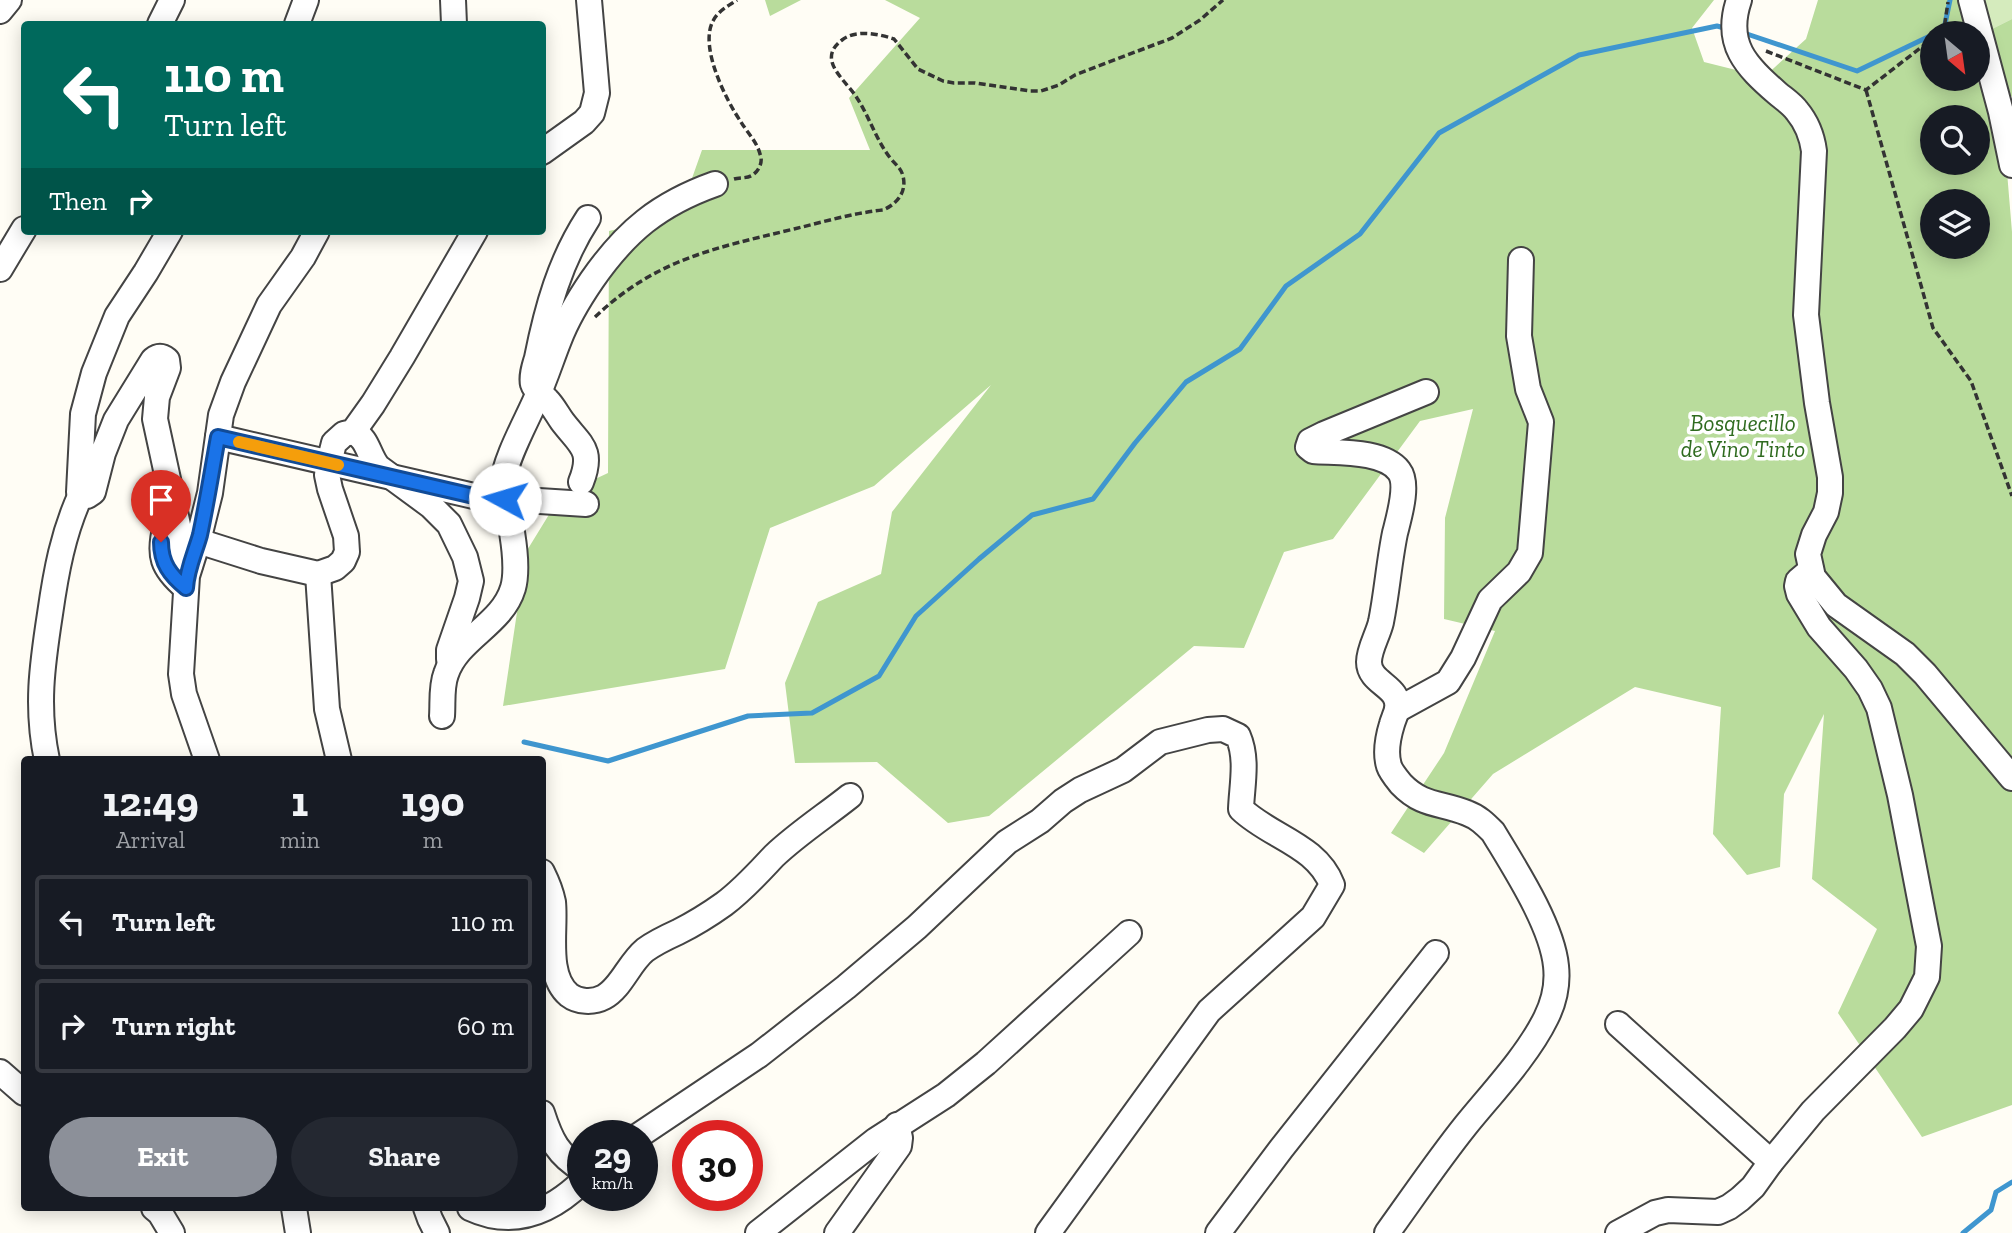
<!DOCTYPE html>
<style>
:root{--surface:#171b24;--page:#242831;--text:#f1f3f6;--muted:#9ea1a6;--line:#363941;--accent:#8c9099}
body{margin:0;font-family:"Zilla Slab",serif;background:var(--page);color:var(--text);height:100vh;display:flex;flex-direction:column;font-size:26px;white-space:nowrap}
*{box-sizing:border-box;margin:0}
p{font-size:23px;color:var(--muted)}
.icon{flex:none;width:38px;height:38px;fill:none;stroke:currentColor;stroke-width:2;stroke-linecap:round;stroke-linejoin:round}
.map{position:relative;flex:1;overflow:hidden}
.sheet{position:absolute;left:21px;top:756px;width:525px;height:455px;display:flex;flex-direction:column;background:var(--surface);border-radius:7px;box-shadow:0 4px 18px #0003}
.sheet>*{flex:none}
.banner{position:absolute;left:21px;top:21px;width:525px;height:214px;border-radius:7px;box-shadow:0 4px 18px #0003;background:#00695c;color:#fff;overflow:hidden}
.needle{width:46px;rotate:151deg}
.controls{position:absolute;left:1920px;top:21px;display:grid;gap:14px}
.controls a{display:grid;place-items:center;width:70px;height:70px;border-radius:50%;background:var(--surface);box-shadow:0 4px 18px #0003;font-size:35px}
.speed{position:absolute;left:567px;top:1120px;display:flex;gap:14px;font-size:35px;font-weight:700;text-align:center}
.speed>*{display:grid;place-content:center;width:91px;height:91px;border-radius:50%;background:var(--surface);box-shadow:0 4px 18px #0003;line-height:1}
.speed small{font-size:18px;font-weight:400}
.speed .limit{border:10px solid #d22;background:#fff;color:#111}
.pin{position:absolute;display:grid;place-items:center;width:60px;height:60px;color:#fff;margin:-72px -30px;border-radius:50% 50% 50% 0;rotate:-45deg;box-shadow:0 0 7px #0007}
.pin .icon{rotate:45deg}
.me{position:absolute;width:77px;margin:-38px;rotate:276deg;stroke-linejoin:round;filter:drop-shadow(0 0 5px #0008)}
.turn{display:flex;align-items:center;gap:24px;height:147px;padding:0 28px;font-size:32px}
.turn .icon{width:91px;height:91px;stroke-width:2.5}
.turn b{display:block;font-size:49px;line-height:60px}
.then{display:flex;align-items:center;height:66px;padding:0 28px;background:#0003;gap:14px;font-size:26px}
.eta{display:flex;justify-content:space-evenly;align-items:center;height:119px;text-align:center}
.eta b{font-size:42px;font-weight:700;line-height:49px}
.cta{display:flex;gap:14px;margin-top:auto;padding:14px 28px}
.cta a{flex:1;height:80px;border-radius:42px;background:var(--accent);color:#fff;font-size:28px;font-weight:700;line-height:80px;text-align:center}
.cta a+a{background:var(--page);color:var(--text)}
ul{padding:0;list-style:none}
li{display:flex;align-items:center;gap:21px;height:94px;margin:0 14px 10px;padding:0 14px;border:4px solid var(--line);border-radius:7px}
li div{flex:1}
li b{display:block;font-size:26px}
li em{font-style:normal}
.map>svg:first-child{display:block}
</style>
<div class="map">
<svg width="2012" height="1233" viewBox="0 0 2012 1233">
<rect width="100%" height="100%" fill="#fffdf5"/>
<path fill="#d5ebbd" d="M 1950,0 L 2012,0 L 2012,19 L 1978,36 Z"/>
<g fill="#b9dc9c" fill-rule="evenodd">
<path d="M 765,0 L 801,0 L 770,16 Z"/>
<path d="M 885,0 L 1714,0 L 1692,28 L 1704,62 L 1764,77 L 1806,39 L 1818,0 L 1963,0 L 1969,33 L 1932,33 L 1932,79 L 1977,79 L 2005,148 L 2012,232 L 2012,1105 L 1922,1137 L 1838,1013 L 1877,929 L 1812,879 L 1824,714 L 1784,794 L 1780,867 L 1747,875 L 1713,834 L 1721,707 L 1635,687 L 1493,774 L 1424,853 L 1391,833 L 1444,753 L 1495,631 L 1444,619 L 1445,518 L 1473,409 L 1420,421 L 1333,539 L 1284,552 L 1244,648 L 1194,646 L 989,816 L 948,823 L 877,762 L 795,763 L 785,683 L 818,602 L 881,574 L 892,512 L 991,385 L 874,486 L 770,528 L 725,669 L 503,706 L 526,552 L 561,495 L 608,473 L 609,231 L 679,215 L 702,150 L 870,150 L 849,98 L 920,18 ZM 1932,117 L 1978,117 L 1978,163 L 1932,163 ZM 1932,201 L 1978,201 L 1978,247 L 1932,247 Z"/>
<path d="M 2012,19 L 2012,97 L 1978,55 L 1978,36 Z"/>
</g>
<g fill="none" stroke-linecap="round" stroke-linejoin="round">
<g stroke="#3f96cf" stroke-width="5">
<path d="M 1741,32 L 1857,71 L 1932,35"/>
<path d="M 1935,33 L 1944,29 L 1950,0"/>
<path d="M 524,742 L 608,761 L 748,716 L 812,713 L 879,676 L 916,616 L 979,559 L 1032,515 L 1093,499 L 1135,443 L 1186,382 L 1240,349 L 1286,286 L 1360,234 L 1439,133 L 1579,55 L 1717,26 L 1728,29"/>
<path d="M 1963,1233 L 1991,1210 L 1996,1192 L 2012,1182"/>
</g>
<g stroke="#444" stroke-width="28">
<g id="minor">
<path d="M 453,0 L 454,24"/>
<path d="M 1739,0 C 1724,44 1746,66 1777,93 C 1784,99 1792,104 1797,111 C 1807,123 1812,136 1814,151 L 1806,315 L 1817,403 L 1830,477 L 1830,493 L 1826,512 L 1814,535 L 1808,554 L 1813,577 L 1836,605 L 1905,654 L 1925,674 L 2012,778"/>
<path d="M 1971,0 L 2001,112 L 2012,165"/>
<path d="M 0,11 L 9,0"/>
<path d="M 160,24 L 172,0"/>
<path d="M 297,24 L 306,0"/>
<path d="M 542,152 L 584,122 L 592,113 L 597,93 L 589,0"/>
<path d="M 170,231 L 146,272 L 117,316 L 94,373 L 83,414 L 79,492 L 83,496 L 87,496 L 93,492 L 103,453 L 116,420 L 153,360 C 158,356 162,356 167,360 L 168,368 L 157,397 L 155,419 L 184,553 L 190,565"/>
<path d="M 0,269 L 24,229"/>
<path d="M 353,432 C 368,438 368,455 378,467 L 431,506 L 449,524 L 465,557 L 471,581 L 467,598 L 449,650 L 449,659"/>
<path d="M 218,437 L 478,497 L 586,504"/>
<path d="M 581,482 C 594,449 580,445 562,421 C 557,414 553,406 547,400 C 542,394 535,391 533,384 C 531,376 535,365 537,358 C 547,308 560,261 588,218"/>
<path d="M 173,504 C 169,510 168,518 166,525 C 158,555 162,568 186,588"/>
<path d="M 198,541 L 261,561 L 318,574 L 335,568 L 343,561 L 347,552 L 346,536 L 330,489 L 327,475 L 329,463 L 334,443 L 344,434 L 353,432 L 373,404 L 402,357 L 475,231"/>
<path d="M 318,574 L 327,709 L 339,760"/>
<path d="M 1397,710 L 1448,682 L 1463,658 L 1490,600 L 1519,572 L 1530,553 L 1541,422 L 1528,389 L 1519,336 L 1521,260"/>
<path d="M 442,716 C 443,703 441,687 446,674 C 458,638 502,625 513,588 C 519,567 512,531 508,509 C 506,500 503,492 503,483 C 504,461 527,420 536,399 C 545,380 551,360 559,340 C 567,319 579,299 592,280 C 626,231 659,204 715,184"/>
<path d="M 47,760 C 36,708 42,666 50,614 C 56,572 63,533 81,494"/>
<path d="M 207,760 L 184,694 L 181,674 L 187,576 L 198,541 L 210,493 L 221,415 L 233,382 L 269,305 L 303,257 L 317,231"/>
<path d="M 542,872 C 547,882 551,892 553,902 C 556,929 545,975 569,995 C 578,1002 593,1003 604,997 C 621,988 629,963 645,950 C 656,942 667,937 678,932 C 694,924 710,914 724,904 C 743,890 758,873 774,856 C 797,834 825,816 850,796"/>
<path d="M 1618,1024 L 1771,1162"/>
<path d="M 0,1072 L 24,1093"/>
<path d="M 542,1113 C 551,1141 558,1155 583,1170"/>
<path d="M 638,1136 L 759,1055 L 846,987 L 917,927 L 1007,842 L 1040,821 L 1063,801 L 1080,790 L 1123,770 L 1160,742 L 1208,730 L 1223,729 L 1238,736 C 1248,759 1242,784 1241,809 C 1270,837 1317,845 1332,885 L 1313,917 L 1209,1011 L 1048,1233"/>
<path d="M 154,1208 L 160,1213 L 172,1233"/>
<path d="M 294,1208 L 298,1233"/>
<path d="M 426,1208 L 430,1219 L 437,1233"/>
<path d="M 470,1208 C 513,1228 550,1213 583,1181"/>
<path d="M 758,1233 L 876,1140 L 946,1095 L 986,1063 L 1129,933"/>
<path d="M 837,1233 L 899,1146 L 900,1138 L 897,1125"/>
<path d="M 1218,1233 L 1281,1149 L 1436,953"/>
<path d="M 1387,1233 C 1413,1197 1438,1160 1466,1125 C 1492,1093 1528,1055 1546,1018 C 1554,1002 1558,984 1556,966 C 1552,925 1514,867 1493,832 C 1485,824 1478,817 1467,813 C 1441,802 1423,807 1401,784 C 1397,779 1391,772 1389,766 C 1385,753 1388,737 1392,724 C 1393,720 1396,714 1397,709 C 1401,686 1369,684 1369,662 C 1369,649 1378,635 1381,622 C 1387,592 1389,562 1395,533 C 1399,517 1409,484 1399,471 C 1383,450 1337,453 1313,451 L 1308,447 L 1310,441 L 1324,434 L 1426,392"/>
<path d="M 1618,1233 L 1655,1213 L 1668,1210 L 1718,1212 L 1729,1207 L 1740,1199 L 1753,1187 L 1771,1162 L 1813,1111 L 1895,1028 L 1911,1009 L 1927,977 L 1929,946 L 1900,795 L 1879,708 L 1870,689 L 1856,669 L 1819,627 L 1799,594 L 1797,586 L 1798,581 L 1811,570"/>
</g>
</g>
<g stroke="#333" stroke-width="3.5" stroke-dasharray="7 3.5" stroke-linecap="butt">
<path d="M 1939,33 L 1944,29 L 1948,2"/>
<path d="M 1766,51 L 1866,90 L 1932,39"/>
<path d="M 1866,90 L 1933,328 L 1971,381 L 2012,496"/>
<path d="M 734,179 C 741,177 748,179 754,174 C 760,169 763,161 760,154 C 757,142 747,132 741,122 C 726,100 699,47 713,21 C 718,11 728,6 737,0"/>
<path d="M 595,317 C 656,259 715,248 794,229 C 823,222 853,213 883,210 C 897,204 907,192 903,176 C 901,168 896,165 891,159 C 876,140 870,118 857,98 C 847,81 815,60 842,40 C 856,29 879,34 894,39 L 918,69 L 943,81 L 954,83 L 975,83 L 1030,91 L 1041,91 L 1059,85 L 1075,75 L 1172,38 L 1200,20 L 1223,0"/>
</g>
<use href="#minor" stroke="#fff" stroke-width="24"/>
</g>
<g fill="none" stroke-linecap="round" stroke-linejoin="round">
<g stroke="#114b97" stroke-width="18">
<path id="route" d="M 161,542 C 161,563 170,575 186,588 C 187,569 195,553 200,535 C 207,502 212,470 218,437 L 478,497 L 505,499"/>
</g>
<use href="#route" stroke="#1a73e8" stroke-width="12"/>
<path stroke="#f59e0b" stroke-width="12" d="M 239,442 L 338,465"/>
</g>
<g text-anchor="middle" stroke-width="7" stroke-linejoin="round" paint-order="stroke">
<g font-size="23" font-style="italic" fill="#2f6b1f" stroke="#fff">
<text x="1743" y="431">Bosquecillo<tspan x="1743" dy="26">de Vino Tinto</tspan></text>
</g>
</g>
</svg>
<div class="controls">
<a><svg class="needle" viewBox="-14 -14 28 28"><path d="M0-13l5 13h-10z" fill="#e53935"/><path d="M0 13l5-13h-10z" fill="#9ea1a6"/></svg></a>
<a><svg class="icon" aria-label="search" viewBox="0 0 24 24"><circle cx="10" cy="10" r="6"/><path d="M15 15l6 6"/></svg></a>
<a><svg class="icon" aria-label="layers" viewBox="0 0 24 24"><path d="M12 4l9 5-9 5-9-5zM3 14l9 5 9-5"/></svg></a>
</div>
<div class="speed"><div>29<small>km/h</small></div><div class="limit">30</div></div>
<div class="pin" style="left:161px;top:542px;background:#d93025"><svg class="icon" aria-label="arrive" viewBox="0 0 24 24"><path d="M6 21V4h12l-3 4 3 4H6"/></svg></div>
<svg class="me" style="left:505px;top:499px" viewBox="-20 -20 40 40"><circle r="19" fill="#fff"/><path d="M0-13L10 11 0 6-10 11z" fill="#1a73e8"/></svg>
<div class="banner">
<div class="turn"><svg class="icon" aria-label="left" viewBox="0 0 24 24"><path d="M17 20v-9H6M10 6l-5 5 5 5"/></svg><div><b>110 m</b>Turn left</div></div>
<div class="then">Then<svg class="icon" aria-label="right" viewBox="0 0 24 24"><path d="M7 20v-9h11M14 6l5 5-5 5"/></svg></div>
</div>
<section class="sheet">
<div class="eta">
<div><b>12:49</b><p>Arrival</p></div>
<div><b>1</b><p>min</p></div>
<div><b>190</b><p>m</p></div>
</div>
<ul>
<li><svg class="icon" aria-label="left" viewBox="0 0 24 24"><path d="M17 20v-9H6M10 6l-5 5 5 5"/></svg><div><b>Turn left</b></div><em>110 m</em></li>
<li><svg class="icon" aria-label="right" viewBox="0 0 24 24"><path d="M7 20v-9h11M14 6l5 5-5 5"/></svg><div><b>Turn right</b></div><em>60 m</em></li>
</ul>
<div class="cta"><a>Exit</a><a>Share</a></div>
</section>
</div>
